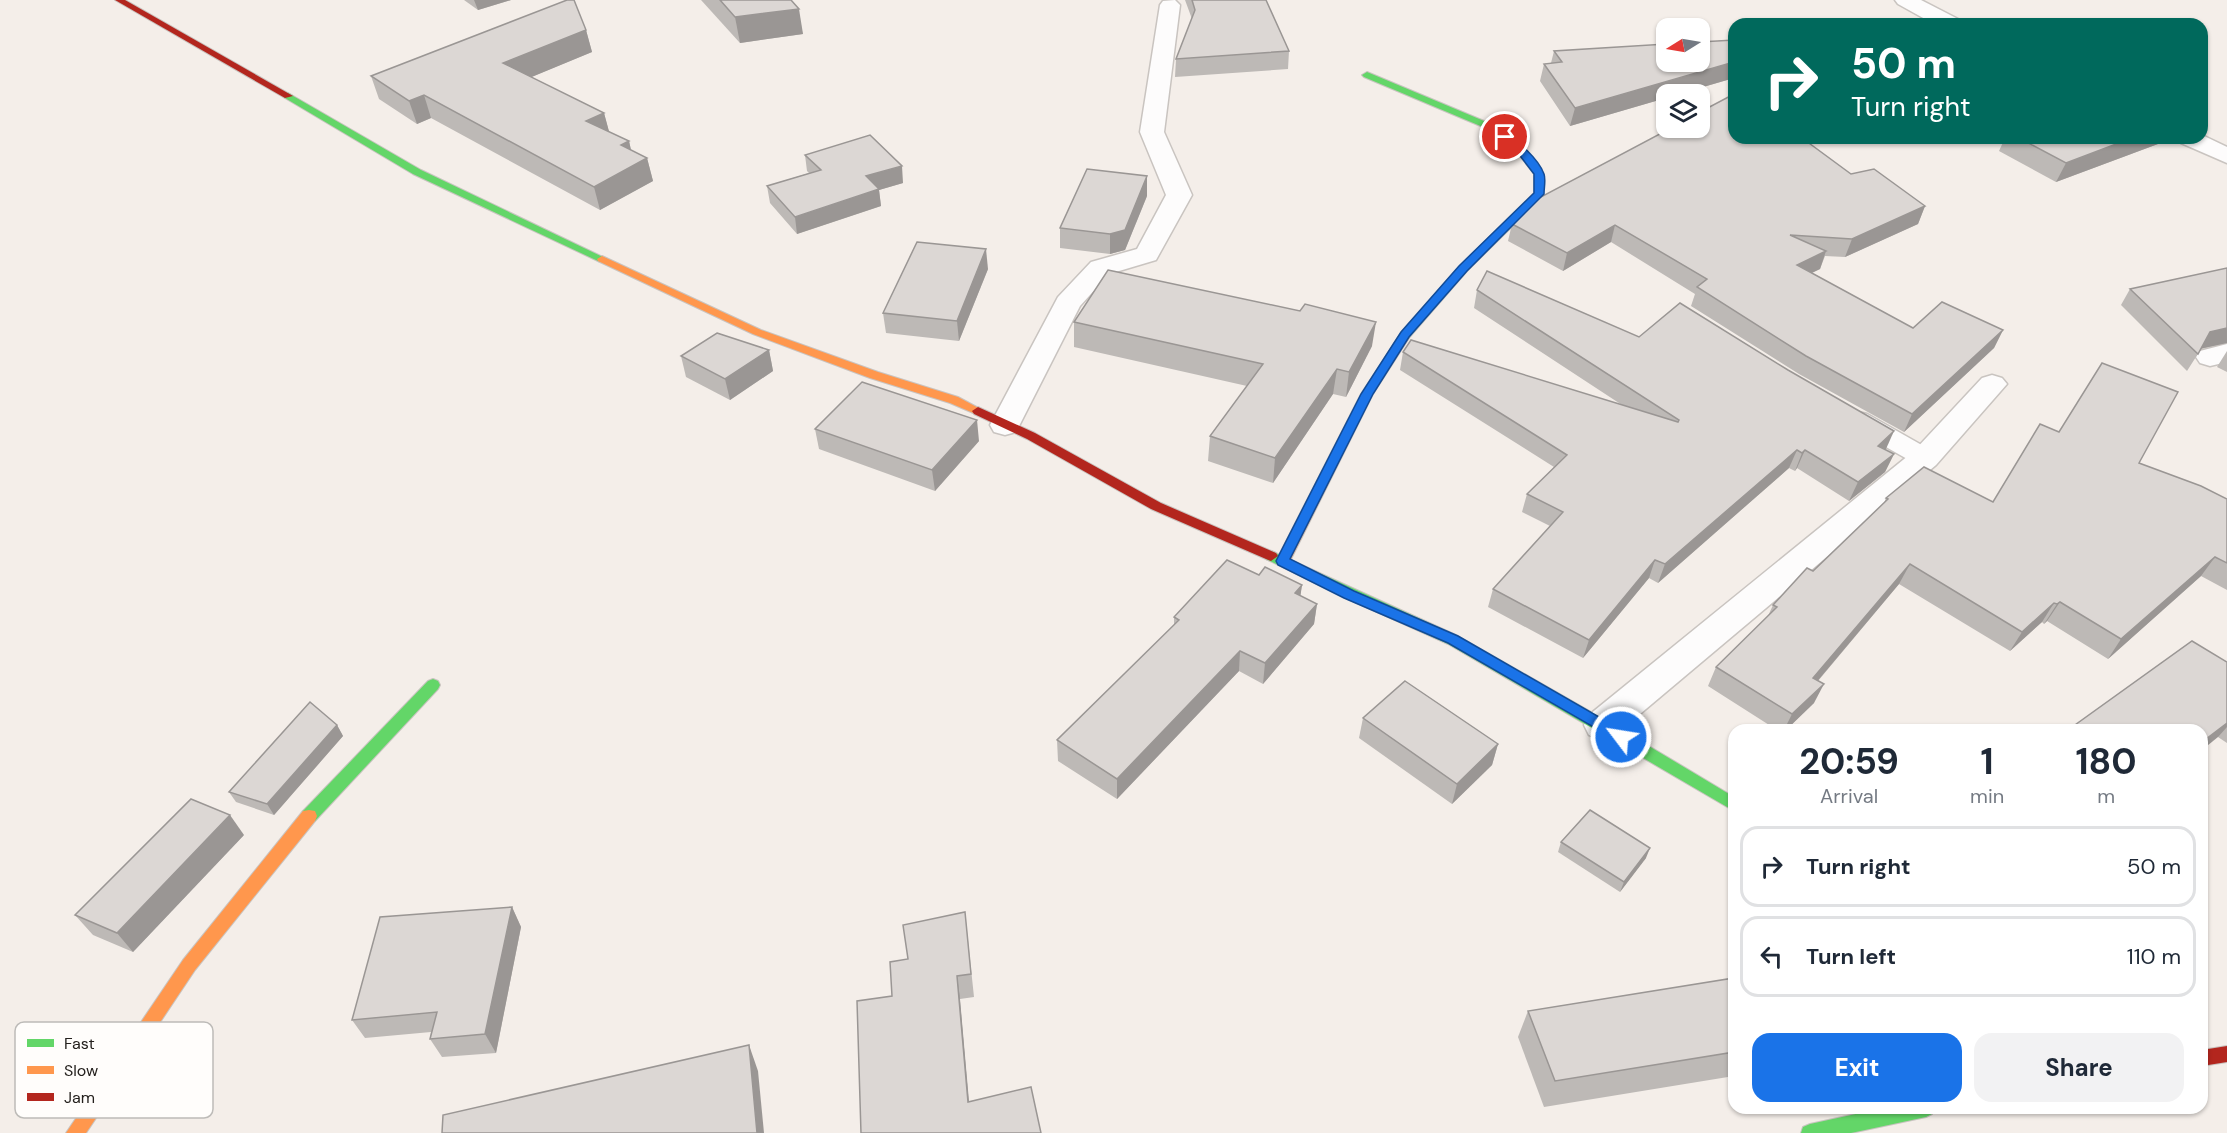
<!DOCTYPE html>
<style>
:root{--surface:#fff;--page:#f2f2f3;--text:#1f2937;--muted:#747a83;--line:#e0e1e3;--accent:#1a73e8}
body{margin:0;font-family:"DM Sans",sans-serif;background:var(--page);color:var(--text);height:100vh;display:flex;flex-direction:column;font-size:22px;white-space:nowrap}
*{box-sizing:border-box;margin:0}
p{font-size:20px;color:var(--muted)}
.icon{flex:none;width:33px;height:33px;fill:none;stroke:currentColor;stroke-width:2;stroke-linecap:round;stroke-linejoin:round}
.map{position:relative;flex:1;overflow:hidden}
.details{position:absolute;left:1728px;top:724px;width:480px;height:390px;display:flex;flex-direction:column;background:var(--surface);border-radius:18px;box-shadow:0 2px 4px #0004}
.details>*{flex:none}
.top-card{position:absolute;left:1728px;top:18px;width:480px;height:126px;border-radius:18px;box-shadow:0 2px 4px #0004;background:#00695c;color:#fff;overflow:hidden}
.needle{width:39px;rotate:259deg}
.fabs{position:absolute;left:1656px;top:18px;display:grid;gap:12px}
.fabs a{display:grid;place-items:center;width:54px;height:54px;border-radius:12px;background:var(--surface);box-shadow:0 2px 4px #0004;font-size:30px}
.pin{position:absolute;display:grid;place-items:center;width:51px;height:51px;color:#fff;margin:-26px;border:3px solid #fff;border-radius:50%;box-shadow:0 2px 6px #0007}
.me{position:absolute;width:66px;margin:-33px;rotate:301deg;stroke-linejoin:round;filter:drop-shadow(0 0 4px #0008)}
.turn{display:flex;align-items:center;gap:21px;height:126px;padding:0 24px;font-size:27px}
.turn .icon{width:78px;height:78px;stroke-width:2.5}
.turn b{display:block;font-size:42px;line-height:51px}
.eta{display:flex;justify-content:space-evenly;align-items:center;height:102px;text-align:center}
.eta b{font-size:36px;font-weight:700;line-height:42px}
.cta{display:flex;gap:12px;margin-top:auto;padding:12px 24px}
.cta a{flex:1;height:69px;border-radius:18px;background:var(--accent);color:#fff;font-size:24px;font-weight:700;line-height:69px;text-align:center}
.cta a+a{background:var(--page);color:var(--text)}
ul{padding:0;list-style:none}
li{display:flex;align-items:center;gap:18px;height:81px;margin:0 12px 9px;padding:0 12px;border:3px solid var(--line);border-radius:18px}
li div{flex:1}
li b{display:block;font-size:22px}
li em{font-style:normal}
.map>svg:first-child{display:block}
</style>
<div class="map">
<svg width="2227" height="1133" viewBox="0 0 2227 1133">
<rect width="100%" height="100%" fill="#f4eee9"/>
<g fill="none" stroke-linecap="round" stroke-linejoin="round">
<g stroke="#c9c4c0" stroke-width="3">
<path id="lane" d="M 1858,412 L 1867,414 L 1934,452 L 1938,458 L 1934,464 L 1925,466 L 1916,464 L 1849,426 L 1846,420 L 1849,414 Z"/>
</g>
<g stroke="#c9c4c0" stroke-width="3">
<g id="street">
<path d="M 1175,0 L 1180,5 L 1164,132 L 1192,195 L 1156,260 L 1109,274 L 1080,306 L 1016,432 L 1005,435 L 994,432 L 990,425 L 1058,297 L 1091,262 L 1137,249 L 1166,195 L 1140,132 L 1160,5 L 1163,1 Z"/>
<path d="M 1895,0 L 1921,0 L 1958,19 L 1961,24 L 1934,24 L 1898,4 Z"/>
<path d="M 2202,135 L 2227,147 L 2227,163 L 2181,143 L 2177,138 L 2202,138 Z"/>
<path d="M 2227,344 L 2227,362 L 2210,366 L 2200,363 L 2196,357 L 2200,351 Z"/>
<path d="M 1992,375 L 2002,378 L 2007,384 L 1936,465 L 1615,735 L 1602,739 L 1589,735 L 1584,725 L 1589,715 L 1914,451 L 1982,378 Z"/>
</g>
</g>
<g stroke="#c9c4c0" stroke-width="2">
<g id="fast">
<path d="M 1367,72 L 1496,126 L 1520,144 L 1544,174 L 1543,196 L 1467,271 L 1407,340 L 1399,340 L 1399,336 L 1459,267 L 1534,193 L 1534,174 L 1514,148 L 1490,130 L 1364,77 L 1362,75 Z"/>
<path d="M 288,93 L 421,170 L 607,259 L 602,262 L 598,261 L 413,174 L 285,98 L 283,96 Z"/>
<path d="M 1271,551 L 1458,636 L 1607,721 L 1734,797 L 1734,811 L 1448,644 L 1344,597 L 1266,559 L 1264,556 Z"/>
<path d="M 433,679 L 438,681 L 440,685 L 438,689 L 315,821 L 309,822 L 303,821 L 301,816 L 303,811 L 428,681 Z"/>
<path d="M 1883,1108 L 1935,1108 L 1932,1114 L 1926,1117 L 1851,1133 L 1801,1133 L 1803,1127 L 1810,1124 Z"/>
</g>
</g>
<g stroke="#c9c4c0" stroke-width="2">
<g id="slow">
<path d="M 602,256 L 761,330 L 878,372 L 958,397 L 984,411 L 978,415 L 950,403 L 870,378 L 753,334 L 598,261 L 597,259 Z"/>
<path d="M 1403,335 L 1409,338 L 1373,394 L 1290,561 L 1288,564 L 1278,564 L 1276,561 L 1361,394 L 1399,336 Z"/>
<path d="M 309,810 L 315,811 L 317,816 L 315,821 L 195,970 L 86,1133 L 66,1133 L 183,960 L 303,811 Z"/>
</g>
</g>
<g stroke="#c9c4c0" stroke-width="2">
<g id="jam">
<path d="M 115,0 L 125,0 L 293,96 L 285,98 Z"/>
<path d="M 978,407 L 1035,433 L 1161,503 L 1276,553 L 1278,556 L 1271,561 L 1266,559 L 1151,509 L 1027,439 L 974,414 L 972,411 Z"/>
<path d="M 2227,1046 L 2227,1062 L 2202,1066 L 2202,1050 Z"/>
</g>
</g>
<use href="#lane" fill="#fdfcfc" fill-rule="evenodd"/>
<use href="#street" fill="#fdfcfc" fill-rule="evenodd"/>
<use href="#fast" fill="#63d668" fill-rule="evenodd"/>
<use href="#slow" fill="#ff974d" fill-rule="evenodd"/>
<use href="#jam" fill="#b3261e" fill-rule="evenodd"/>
</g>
<g fill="#bdb9b6">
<path d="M 464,0 L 511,0 L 478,10 Z"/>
<path d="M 701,0 L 791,0 L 803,34 L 740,43 Z"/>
<path d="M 1185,0 L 1266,0 L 1289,51 L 1288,69 L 1175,77 L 1176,59 L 1192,19 Z"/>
<path d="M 586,30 L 592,52 L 531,77 L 604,113 L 609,132 L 629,141 L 631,150 L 647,158 L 653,181 L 600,210 L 431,118 L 417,124 L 379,99 L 371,76 Z"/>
<path d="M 1734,40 L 1734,78 L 1570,126 L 1540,81 L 1544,64 L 1551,63 L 1554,51 Z"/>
<path d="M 2005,138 L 2174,138 L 2056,182 L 1999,151 Z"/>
<path d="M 805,155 L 903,183 L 879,190 L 881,206 L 797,234 L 770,203 L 767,186 L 809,173 L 807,171 Z"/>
<path d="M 1851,174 L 1925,206 L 1918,224 L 1845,257 L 1825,256 L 1820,269 L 1812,273 L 1913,328 L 2003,330 L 1994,348 L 1904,432 L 1799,374 L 1691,306 L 1695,294 L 1611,242 L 1563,271 L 1508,241 L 1512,224 Z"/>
<path d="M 1147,196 L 1125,250 L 1110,254 L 1060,248 L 1060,228 Z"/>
<path d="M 2227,268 L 2227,343 L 2201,349 L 2187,371 L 2121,305 L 2130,289 Z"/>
<path d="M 988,269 L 959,341 L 886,333 L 883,313 Z"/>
<path d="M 1477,290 L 1885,449 L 1894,454 L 1885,472 L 1849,501 L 1797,468 L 1795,471 L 1789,468 L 1658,583 L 1649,578 L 1583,658 L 1488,607 L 1493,589 L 1550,526 L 1522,512 L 1527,494 L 1554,467 L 1400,370 L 1403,352 L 1622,405 L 1474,308 Z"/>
<path d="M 1074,322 L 1372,346 L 1346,397 L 1333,394 L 1273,483 L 1208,461 L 1210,436 L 1247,386 L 1074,347 Z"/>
<path d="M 769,350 L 773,371 L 730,400 L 686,377 L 681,356 Z"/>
<path d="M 2227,351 L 2227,372 L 2217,367 Z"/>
<path d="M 815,429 L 979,441 L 935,491 L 819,449 Z"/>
<path d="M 2139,463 L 2227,499 L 2227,590 L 2201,576 L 2108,659 L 2047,621 L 2044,624 L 2042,622 L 2010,651 L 1899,584 L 1818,681 L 1814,703 L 1786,730 L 1777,730 L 1708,686 L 1716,667 L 1768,616 L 1773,605 L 1813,571 L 1884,503 L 1886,498 L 1993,502 Z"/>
<path d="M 1259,575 L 1302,585 L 1300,596 L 1317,604 L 1314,624 L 1263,684 L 1239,671 L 1117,799 L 1058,761 L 1057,740 L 1174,625 L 1174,617 Z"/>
<path d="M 2227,662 L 2227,743 L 2218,737 L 2202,730 L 2068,730 Z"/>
<path d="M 1363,718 L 1498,744 L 1492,765 L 1452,804 L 1359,738 Z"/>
<path d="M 337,725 L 343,736 L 274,815 L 236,802 L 229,792 Z"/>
<path d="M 244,835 L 133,952 L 93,935 L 75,915 Z"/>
<path d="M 1561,842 L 1646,858 L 1620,892 L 1558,852 Z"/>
<path d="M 512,907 L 521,927 L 496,1053 L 442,1057 L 430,1039 L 431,1032 L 365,1038 L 352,1020 Z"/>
<path d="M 965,912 L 974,997 L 960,999 L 861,1133 L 892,996 L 908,959 Z"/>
<path d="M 1734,978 L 1734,1076 L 1544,1107 L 1518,1037 L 1528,1011 Z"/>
</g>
<g fill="#9a9694">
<path d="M 474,0 L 511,0 L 478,10 Z"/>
<path d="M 799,9 L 803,34 L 740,43 L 735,17 Z"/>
<path d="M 586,30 L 592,52 L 510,86 L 503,63 Z"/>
<path d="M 1734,62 L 1734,78 L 1679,94 L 1666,94 L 1666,98 L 1570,126 L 1575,108 Z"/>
<path d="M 424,95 L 431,118 L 417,124 L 409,101 Z"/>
<path d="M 604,113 L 610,135 L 586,121 Z"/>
<path d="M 2132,138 L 2174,138 L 2056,182 L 2066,163 Z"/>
<path d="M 629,141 L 634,164 L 621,145 Z"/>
<path d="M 647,158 L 653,181 L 600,210 L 594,187 Z"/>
<path d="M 902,166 L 903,183 L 879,190 L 881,206 L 797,234 L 795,217 L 866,176 Z"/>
<path d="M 1147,176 L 1147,196 L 1125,250 L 1110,254 L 1110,234 Z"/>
<path d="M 1925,206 L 1918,224 L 1845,257 L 1852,239 Z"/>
<path d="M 1615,225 L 1611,242 L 1563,271 L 1567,253 Z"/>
<path d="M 986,249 L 988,269 L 959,341 L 957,321 Z"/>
<path d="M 1826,251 L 1820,269 L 1790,283 L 1797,265 Z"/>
<path d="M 1376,322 L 1372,346 L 1346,397 L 1349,372 Z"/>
<path d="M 2227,328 L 2227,343 L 2199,349 L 2210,332 Z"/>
<path d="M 2003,330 L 1994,348 L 1904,432 L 1912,414 Z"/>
<path d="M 769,350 L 773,371 L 730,400 L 725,379 Z"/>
<path d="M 1337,369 L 1333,394 L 1273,483 L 1275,458 Z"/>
<path d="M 977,420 L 979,441 L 935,491 L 932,470 Z"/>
<path d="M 1894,431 L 1886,449 L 1870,464 L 1878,446 Z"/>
<path d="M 1797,450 L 1789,468 L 1658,583 L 1665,564 Z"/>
<path d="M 1805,450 L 1797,468 L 1795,471 L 1802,453 Z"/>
<path d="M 1894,454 L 1885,472 L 1849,501 L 1858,482 Z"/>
<path d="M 2215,557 L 2201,576 L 2108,659 L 2121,639 Z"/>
<path d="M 1655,560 L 1649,578 L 1583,658 L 1589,640 Z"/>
<path d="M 1910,564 L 1899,584 L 1804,697 L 1813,678 Z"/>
<path d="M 1302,585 L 1299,606 L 1295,593 Z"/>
<path d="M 2060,602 L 2047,621 L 2044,624 L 2057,604 Z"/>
<path d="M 2054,603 L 2042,622 L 2010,651 L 2022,632 Z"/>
<path d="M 1317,604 L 1314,624 L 1263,684 L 1265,663 Z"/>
<path d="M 1240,651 L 1239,671 L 1117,799 L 1117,779 Z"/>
<path d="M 1824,684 L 1814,703 L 1786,730 L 1784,730 L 1792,714 Z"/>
<path d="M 2227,723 L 2227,727 L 2218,737 L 2202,750 L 2202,742 Z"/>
<path d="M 337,725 L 343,736 L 274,815 L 267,804 Z"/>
<path d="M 1498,744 L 1492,765 L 1452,804 L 1457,784 Z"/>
<path d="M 230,815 L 244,835 L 133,952 L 117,933 Z"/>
<path d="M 1650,848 L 1646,858 L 1620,892 L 1624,882 Z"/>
<path d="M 512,907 L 521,927 L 496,1053 L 485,1034 Z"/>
<path d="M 957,976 L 960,999 L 971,1124 L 968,1102 Z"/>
<path d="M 749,1045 L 758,1071 L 764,1133 L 757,1133 Z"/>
</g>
<g fill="#dcd7d4" stroke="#9a9694" stroke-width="1.5">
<path d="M 567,0 L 574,0 L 586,30 L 503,63 L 604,113 L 586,121 L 629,141 L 621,145 L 647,158 L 594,187 L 424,95 L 409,101 L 371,76 Z"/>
<path d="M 720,0 L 791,0 L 799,9 L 735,17 Z"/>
<path d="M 1192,0 L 1266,0 L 1289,51 L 1176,59 L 1195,10 Z"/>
<path d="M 1734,40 L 1734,62 L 1575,108 L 1544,64 L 1562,62 L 1554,51 L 1666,44 L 1666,62 L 1700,62 L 1700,42 Z"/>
<path d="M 1734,94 L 1734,138 L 1802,138 L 1851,174 L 1874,169 L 1925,206 L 1852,239 L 1790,235 L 1826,251 L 1797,265 L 1913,328 L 1942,302 L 2003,330 L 1912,414 L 1806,356 L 1697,287 L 1707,279 L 1615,225 L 1567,253 L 1512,224 L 1537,199 L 1671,128 L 1700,128 L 1700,112 Z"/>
<path d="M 870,135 L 902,166 L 866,176 L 879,189 L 795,217 L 767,186 L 821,170 L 805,155 Z"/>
<path d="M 2019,138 L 2132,138 L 2066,163 Z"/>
<path d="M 1087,169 L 1147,176 L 1125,230 L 1110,234 L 1060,228 Z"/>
<path d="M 917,242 L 986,249 L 957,321 L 883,313 Z"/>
<path d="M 2227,268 L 2227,328 L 2210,332 L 2198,354 L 2130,289 Z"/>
<path d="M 1108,270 L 1300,311 L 1305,304 L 1376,322 L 1349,372 L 1337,369 L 1275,458 L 1210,436 L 1263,364 L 1074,322 Z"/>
<path d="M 1487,271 L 1639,337 L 1680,303 L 1788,370 L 1894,431 L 1878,446 L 1894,454 L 1858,482 L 1805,450 L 1802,453 L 1797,450 L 1665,564 L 1655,560 L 1589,640 L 1493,589 L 1563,512 L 1527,494 L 1567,455 L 1403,352 L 1411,340 L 1678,422 L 1679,420 L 1477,290 Z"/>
<path d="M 717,333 L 769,350 L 725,379 L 681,356 Z"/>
<path d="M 2102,363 L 2178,392 L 2139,463 L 2201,486 L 2227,499 L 2227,563 L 2215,557 L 2121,639 L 2060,602 L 2057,604 L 2054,603 L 2022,632 L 1910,564 L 1813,678 L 1824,684 L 1792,714 L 1716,667 L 1777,607 L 1773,605 L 1807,568 L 1813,571 L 1888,499 L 1886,498 L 1924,467 L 1993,502 L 2040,424 L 2059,432 Z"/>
<path d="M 862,382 L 977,420 L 932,470 L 815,429 Z"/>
<path d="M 1227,560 L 1259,575 L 1265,567 L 1302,585 L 1295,593 L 1317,604 L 1265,663 L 1240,651 L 1117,779 L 1057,740 L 1179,620 L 1174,617 Z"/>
<path d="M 2192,641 L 2227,662 L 2227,723 L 2202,742 L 2202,730 L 2068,730 Z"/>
<path d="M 1405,681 L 1498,744 L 1457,784 L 1363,718 Z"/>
<path d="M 310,702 L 337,725 L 267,804 L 229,792 Z"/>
<path d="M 191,799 L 230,815 L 117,933 L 75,915 Z"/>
<path d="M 1590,810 L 1650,848 L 1624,882 L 1561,842 Z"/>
<path d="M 512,907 L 485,1034 L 430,1039 L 437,1012 L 352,1020 L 380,917 Z"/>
<path d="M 965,912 L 971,974 L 957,976 L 968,1102 L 1031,1087 L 1041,1133 L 861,1133 L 857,1001 L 892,996 L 890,962 L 908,959 L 903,925 Z"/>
<path d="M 1734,978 L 1734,1052 L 1555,1081 L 1528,1011 Z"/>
<path d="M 749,1045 L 757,1133 L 442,1133 L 443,1115 Z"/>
</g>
<path fill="#1a73e8" stroke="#114b97" stroke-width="1.5" d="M 1501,135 C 1514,133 1540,162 1544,174 C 1546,179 1544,188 1544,194 L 1467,271 L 1409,337 L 1373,394 L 1290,559 L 1354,591 L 1458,636 L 1627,733 L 1629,737 L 1627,741 L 1621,743 L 1448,643 L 1344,598 L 1278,565 L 1276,561 L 1361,394 L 1401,332 L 1459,266 L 1534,193 L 1534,174 L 1514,148 L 1501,139 Z"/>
<rect x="15" y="1022" width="198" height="96" rx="9" fill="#fffdfb" stroke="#bdbbb8" stroke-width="1.5"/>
<rect x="27" y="1039" width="27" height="8" fill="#63d668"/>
<rect x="27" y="1066" width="27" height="8" fill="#ff974d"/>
<rect x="27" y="1093" width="27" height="8" fill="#b3261e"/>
<g font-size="16" fill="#24201d">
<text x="64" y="1049">Fast</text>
<text x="64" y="1076">Slow</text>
<text x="64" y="1103">Jam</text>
</g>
</svg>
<div class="fabs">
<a><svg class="needle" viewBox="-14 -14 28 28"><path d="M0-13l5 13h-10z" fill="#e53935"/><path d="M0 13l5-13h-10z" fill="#747a83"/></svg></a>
<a><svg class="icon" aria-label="layers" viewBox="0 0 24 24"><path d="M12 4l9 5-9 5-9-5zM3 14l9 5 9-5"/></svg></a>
</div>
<div class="pin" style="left:1505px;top:137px;background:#d93025"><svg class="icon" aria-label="arrive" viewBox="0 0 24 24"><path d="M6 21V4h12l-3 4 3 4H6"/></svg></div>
<svg class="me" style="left:1621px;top:737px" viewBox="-20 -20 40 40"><circle r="17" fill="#1a73e8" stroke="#fff" stroke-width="3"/><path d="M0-11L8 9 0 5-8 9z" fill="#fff"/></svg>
<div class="top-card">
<div class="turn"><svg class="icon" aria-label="right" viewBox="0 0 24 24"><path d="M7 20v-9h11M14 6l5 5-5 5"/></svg><div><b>50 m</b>Turn right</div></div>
</div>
<section class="details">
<div class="eta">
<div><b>20:59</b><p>Arrival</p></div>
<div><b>1</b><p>min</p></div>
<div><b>180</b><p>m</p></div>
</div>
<ul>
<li><svg class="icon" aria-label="right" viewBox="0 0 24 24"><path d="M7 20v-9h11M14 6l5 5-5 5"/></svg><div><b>Turn right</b></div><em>50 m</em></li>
<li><svg class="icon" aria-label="left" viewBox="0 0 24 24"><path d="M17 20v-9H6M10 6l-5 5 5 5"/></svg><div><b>Turn left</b></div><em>110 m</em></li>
</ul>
<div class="cta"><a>Exit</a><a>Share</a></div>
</section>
</div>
